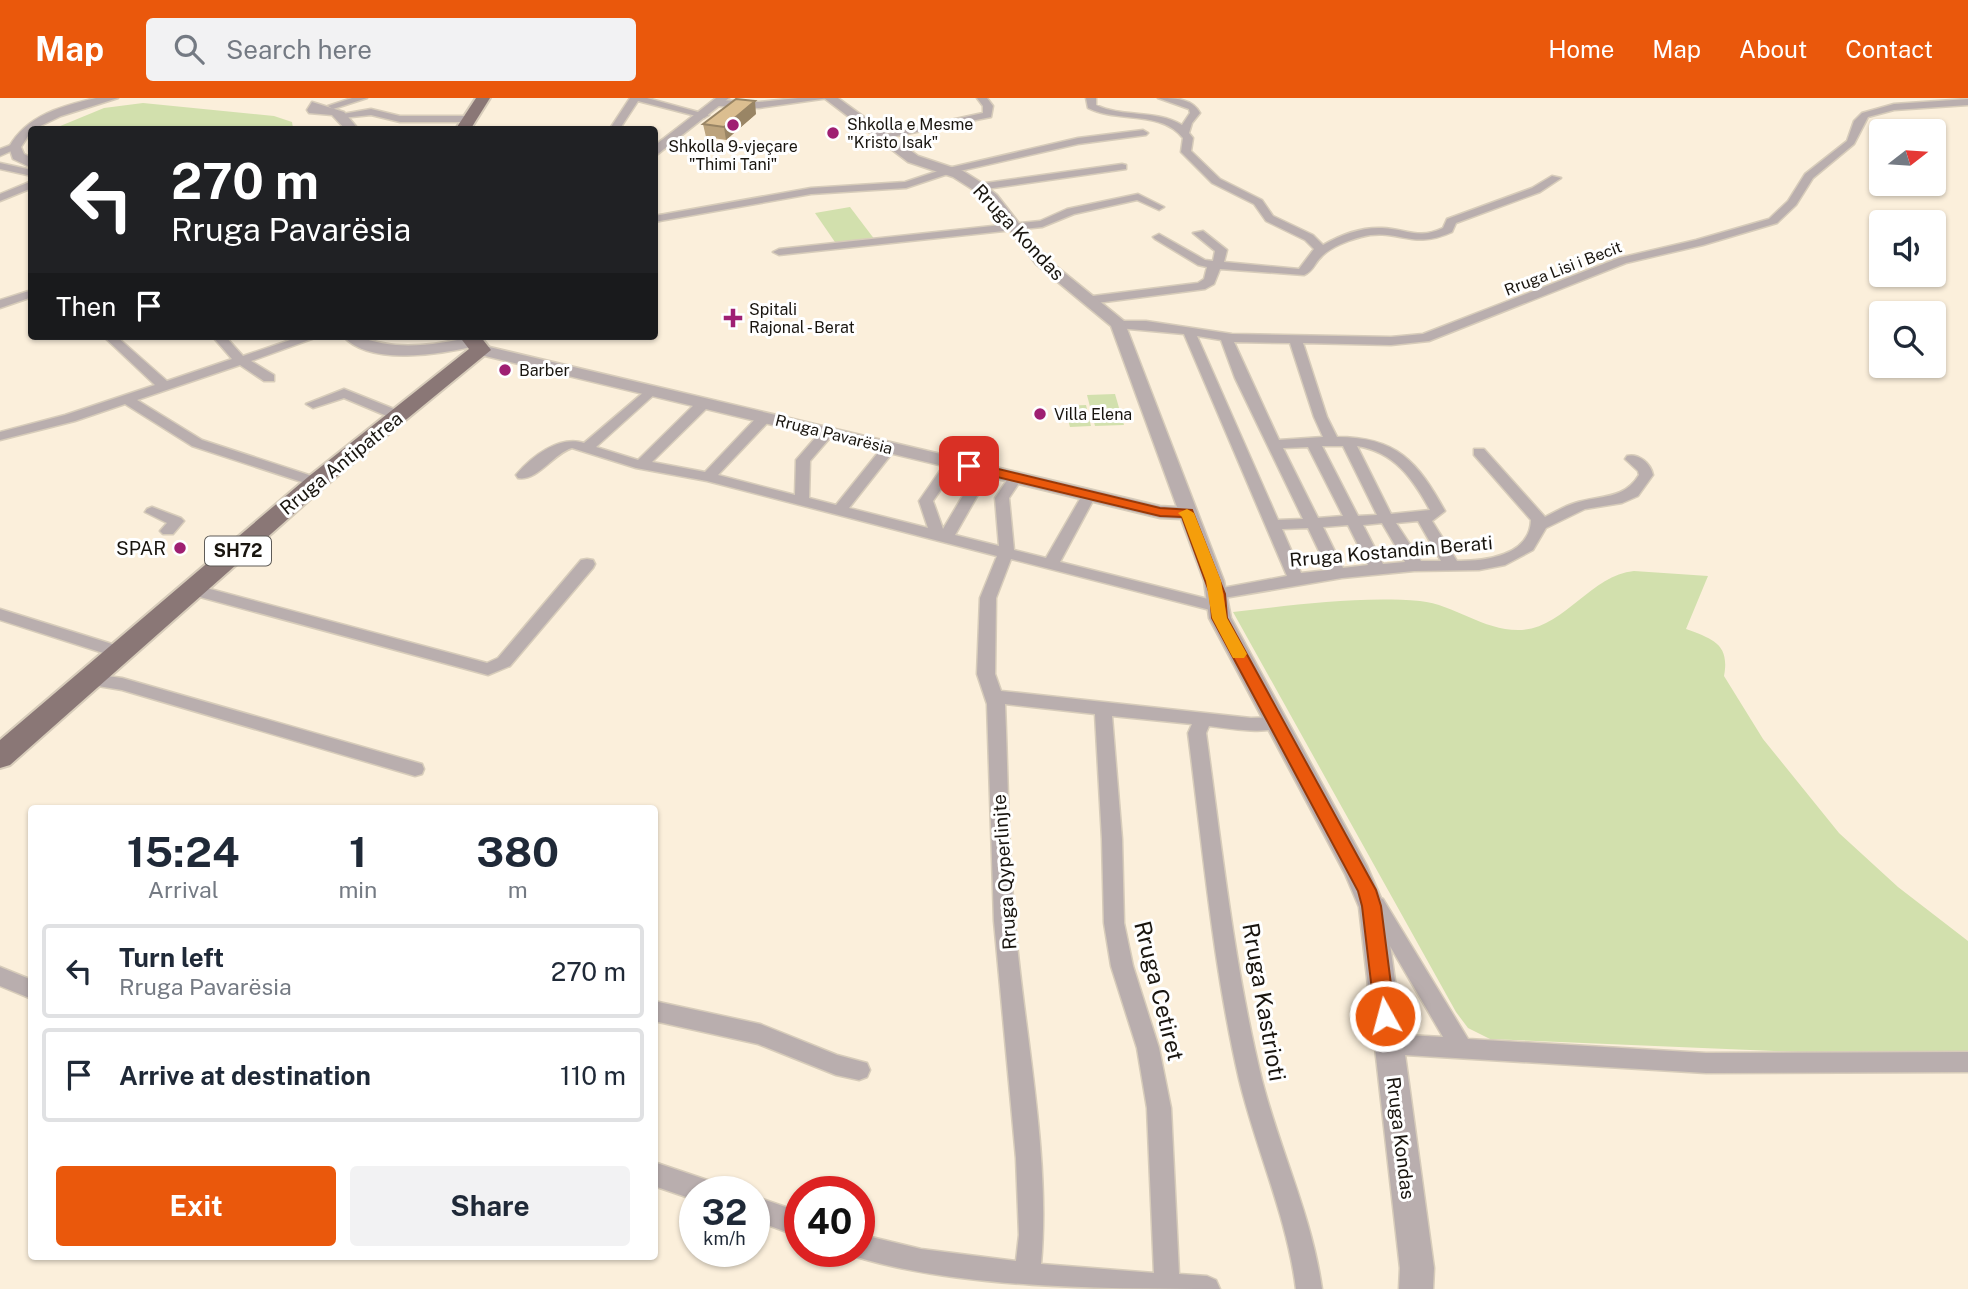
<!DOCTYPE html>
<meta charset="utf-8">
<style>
:root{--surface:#fff;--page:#f2f2f3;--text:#1f2937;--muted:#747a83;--line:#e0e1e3;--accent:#ea580c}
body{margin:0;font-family:"Public Sans",sans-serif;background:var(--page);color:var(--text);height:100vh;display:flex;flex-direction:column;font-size:26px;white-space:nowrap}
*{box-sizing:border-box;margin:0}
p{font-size:23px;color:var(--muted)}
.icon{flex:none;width:38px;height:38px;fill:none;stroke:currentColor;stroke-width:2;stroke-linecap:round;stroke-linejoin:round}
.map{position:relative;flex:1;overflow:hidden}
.sheet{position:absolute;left:28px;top:707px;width:630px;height:455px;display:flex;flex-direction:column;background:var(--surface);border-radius:7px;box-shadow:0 2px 5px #0004}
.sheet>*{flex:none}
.hud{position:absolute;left:28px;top:28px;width:630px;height:214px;border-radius:7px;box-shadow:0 2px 5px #0004;background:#202124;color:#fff;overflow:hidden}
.needle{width:46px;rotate:73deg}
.fabs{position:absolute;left:1869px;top:21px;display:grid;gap:14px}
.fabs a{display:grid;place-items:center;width:77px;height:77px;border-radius:7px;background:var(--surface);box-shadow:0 2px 5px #0004;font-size:35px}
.speed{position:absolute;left:679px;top:1078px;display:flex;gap:14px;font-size:35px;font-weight:700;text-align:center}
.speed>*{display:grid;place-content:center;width:91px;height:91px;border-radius:50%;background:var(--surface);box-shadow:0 2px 5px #0004;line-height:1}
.speed small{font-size:18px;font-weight:400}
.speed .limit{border:10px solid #d22;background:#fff;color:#111}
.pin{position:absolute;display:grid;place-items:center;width:60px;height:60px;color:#fff;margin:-30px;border-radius:14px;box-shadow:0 4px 10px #0006}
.me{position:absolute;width:77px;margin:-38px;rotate:353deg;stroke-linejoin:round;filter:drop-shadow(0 0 5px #0008)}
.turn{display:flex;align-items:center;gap:24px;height:147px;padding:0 28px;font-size:32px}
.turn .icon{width:91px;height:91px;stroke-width:2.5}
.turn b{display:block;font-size:49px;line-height:60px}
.then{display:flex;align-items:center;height:66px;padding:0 28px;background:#0003;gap:14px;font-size:26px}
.eta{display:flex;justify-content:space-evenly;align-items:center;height:119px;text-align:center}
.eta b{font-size:42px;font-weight:700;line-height:49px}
.button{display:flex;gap:14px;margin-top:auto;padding:14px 28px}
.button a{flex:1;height:80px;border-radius:7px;background:var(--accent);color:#fff;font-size:28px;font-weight:700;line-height:80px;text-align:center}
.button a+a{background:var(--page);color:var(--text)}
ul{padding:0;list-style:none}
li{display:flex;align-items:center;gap:21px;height:94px;margin:0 14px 10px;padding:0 14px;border:4px solid var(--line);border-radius:7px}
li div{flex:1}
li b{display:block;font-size:26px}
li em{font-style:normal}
header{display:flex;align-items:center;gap:42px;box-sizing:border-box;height:98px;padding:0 35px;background:var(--accent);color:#fff}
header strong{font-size:33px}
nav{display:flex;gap:38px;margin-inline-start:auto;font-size:24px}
.search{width:490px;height:63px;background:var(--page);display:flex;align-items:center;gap:18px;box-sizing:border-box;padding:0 24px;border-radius:7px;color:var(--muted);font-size:26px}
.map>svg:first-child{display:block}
</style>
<header>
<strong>Map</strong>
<div class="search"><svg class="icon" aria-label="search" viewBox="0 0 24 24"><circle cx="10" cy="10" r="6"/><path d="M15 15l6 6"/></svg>Search here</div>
<nav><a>Home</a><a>Map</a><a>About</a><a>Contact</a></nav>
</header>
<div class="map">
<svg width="1968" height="1191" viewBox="0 0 1968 1191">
<rect width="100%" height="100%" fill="#fbefdb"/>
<g fill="#d2e0ad">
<path d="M 143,5 L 274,18 L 292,24 L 293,30 L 53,31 L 104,10 Z"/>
<path d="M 850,109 L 875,142 L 837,147 L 815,115 Z"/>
<path d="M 1115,296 L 1124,327 L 1095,328 L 1087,297 Z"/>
<path d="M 1086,307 L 1091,328 L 1070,329 L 1064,308 Z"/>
<path d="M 1634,473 L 1708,478 L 1686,531 C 1713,541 1730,546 1724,578 L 1763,641 L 1839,735 L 1898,789 L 1968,843 L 1968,961 L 1490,941 L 1468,930 L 1456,914 L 1233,514 C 1295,507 1358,498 1420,503 C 1456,507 1485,534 1522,532 C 1565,529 1591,477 1634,473 Z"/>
</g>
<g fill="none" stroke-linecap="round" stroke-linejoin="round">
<g stroke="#d7ccba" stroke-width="3">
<g id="minor">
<path d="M 352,0 L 367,0 L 333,11 L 328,8 Z"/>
<path d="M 630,0 L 647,0 L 709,17 L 704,20 L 638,3 L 619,32 L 609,32 Z"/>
<path d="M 798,0 L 829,0 L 759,10 L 718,8 L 713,5 L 718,2 L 759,4 Z"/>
<path d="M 977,0 L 987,0 L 993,8 L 991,19 L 882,41 L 877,38 L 983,15 L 983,8 Z"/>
<path d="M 1086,0 L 1096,0 L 1096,7 C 1123,20 1155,11 1182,27 L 1190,15 L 1189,11 L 1158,0 C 1174,0 1192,0 1200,15 L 1192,25 L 1189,35 L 1193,40 L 1191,53 L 1220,81 L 1262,102 L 1273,118 L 1313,137 L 1323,147 C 1340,137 1362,129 1382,130 C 1408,131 1417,142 1443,130 L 1447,121 L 1532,90 L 1552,78 L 1561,80 L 1540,94 L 1456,125 L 1452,134 C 1411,153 1397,129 1361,139 C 1349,142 1331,149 1322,158 C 1314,165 1314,173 1304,177 L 1220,171 L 1214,186 L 1205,191 L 1089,206 L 1083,202 L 1085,199 L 1198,185 L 1204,181 L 1207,169 L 1198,167 L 1155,141 L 1153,139 L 1159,136 L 1205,162 L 1213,163 L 1215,153 L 1193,135 L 1203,133 L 1227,152 L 1224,164 L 1299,171 L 1314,151 L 1305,142 L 1266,123 L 1254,106 L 1212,85 L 1181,54 L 1183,40 C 1161,12 1118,25 1088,10 Z"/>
<path d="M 1968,1 L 1968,7 L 1894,12 L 1868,19 L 1854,46 L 1813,80 L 1796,107 L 1777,125 L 1703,147 L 1626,165 L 1429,243 L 1391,247 L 1303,245 L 1327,319 L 1337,339 C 1397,339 1418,364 1445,413 L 1432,423 L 1457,463 C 1485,463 1530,458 1531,422 L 1474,357 L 1474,351 L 1484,351 L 1545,419 C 1555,414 1565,408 1575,405 C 1600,397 1624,402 1639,377 L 1638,373 L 1625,361 L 1627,358 C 1639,355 1651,366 1653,377 L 1638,398 L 1622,405 L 1585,411 L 1546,430 L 1533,452 L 1505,467 L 1479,472 L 1414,473 L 1342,480 L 1218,501 L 1212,500 L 1210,496 L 1212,492 L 1287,478 L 1184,236 L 1118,230 L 1112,226 L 1114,223 L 1146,223 L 1232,236 L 1391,239 L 1423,236 L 1619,160 L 1696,142 L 1769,121 L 1788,103 L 1805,76 L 1847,43 L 1854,23 L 1862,15 L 1894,6 ZM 1197,238 L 1221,242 L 1235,280 L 1303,421 L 1278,422 ZM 1234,244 L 1290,245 L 1314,319 L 1323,339 L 1279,342 ZM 1322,348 L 1343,348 L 1377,417 L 1358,418 ZM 1357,348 C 1395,354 1413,381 1430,412 L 1391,416 ZM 1308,349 L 1343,418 L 1318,420 L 1283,350 ZM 1418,423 L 1441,463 L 1421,463 L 1396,425 ZM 1382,425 L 1405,464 L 1383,466 L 1363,427 ZM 1348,427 L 1368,467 L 1343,470 L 1323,429 ZM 1308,430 L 1328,472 L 1301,475 L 1282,431 Z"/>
<path d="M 371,11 L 400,18 L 469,18 L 474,21 L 469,24 L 400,24 L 371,17 L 342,20 L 337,17 Z"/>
<path d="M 1143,32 L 1148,35 L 1146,37 L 1078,46 L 951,75 L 906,90 L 811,96 L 654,124 L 654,118 L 811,90 L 905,84 L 944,71 L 1078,40 Z"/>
<path d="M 11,47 L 20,49 L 0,58 L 0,51 Z"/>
<path d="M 0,65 L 32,72 L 32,78 L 0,71 Z"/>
<path d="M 1122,66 L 1126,67 L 1126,71 L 979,92 L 974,89 L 979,86 Z"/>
<path d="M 32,83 L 32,90 L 0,103 L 0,96 Z"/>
<path d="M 1138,96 L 1164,109 L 1159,112 L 1137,102 L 1074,116 L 1042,129 L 779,157 L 773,154 L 779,151 L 1040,123 L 1067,111 Z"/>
<path d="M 32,192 L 32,199 L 0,210 L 0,202 Z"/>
<path d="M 103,238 L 116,238 L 167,283 L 232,261 L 212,238 L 225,238 L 243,258 L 302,238 L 320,238 L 251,263 L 274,277 L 274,283 L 264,283 L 240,267 L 137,302 L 202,342 L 321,381 L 323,384 L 316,388 L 311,387 L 192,348 L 125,306 L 75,323 L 0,342 L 0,334 L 65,317 L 155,287 Z"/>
<path d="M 651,288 L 656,289 L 656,295 L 596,349 L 638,362 L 699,302 L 709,302 L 709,308 L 652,364 L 705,374 L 760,316 L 770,316 L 770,322 L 718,377 L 795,397 L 796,362 L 823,331 L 828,330 L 835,334 L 810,363 L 809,400 L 836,407 L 885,346 L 890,345 L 897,349 L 849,410 L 928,430 L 919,403 L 948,361 L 953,360 L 960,364 L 933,403 L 943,431 L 980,369 L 990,369 L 992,372 L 955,437 L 999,448 L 995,400 L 1011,376 L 1016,375 L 1023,379 L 1009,400 L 1014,452 L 1046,460 L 1084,394 L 1094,394 L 1096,397 L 1060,464 L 1224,505 L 1226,509 L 1224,513 L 1218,514 L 1011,461 L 996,500 L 995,576 L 1001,593 L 1251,620 L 1276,619 L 1285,625 C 1276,639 1225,630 1209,628 L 1206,635 C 1222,751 1234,868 1262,982 C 1280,1053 1312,1118 1322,1191 L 1296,1191 C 1287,1118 1256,1052 1239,981 C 1213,868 1203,751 1188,635 L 1192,626 L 1112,618 L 1122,741 L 1124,825 L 1133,868 L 1159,950 L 1171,1010 L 1179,1176 L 1207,1178 L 1216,1182 L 1220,1191 C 1106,1191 956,1191 850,1157 L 849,1153 L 859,1153 L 859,1136 L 921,1151 L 1016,1163 L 1019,1137 L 1016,1060 L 994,823 L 987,606 L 977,576 L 980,500 L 997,458 L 707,383 L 636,370 L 572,350 C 554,355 537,384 518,380 L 516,377 C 531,359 559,337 584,345 ZM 1005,606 L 1095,616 L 1102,741 L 1104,825 L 1111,868 L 1137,950 L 1147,1010 L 1154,1175 L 1041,1166 C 1051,1058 1024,934 1015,825 C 1008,753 1008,679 1005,606 Z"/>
<path d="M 344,291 L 404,315 L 406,318 L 399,322 L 394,321 L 344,300 L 313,310 L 306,306 Z"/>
<path d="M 152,409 L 181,420 L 184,423 L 173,436 L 163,436 L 160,433 L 167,425 L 145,414 L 147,411 Z"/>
<path d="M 587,461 L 593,462 L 595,466 L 593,470 L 510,568 L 488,577 L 189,496 L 187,492 L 195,487 L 487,565 L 498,560 L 581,462 Z"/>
<path d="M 0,511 L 128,551 L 130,555 L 122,561 L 0,522 Z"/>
<path d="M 92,576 L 122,580 L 415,664 L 422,666 L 424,671 L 422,676 L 415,678 L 122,592 L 86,586 L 83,582 L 86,578 Z"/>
<path d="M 1376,799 L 1383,801 L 1468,941 L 1706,955 L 1968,954 L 1968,974 L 1706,975 L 1389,956 L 1381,953 L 1378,946 L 1381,939 L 1389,936 L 1443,939 L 1366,807 L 1369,801 Z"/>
<path d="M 0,869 L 32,882 L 32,901 L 0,888 Z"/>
<path d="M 654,903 L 760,926 L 837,957 L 867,965 L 870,972 L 867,979 L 859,982 L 836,977 L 758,946 L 654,923 Z"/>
<path d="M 654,1064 L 716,1085 L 719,1094 L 695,1094 L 695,1102 L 654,1088 Z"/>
<path d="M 754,1098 L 800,1114 L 800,1139 L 754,1122 Z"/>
</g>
</g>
<g stroke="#d7ccba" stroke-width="3">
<g id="tertiary">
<path d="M 96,0 L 118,0 L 61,18 L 32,32 L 21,49 L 24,56 L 32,60 L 32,70 L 13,61 L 9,49 C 27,17 62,8 96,0 Z"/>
<path d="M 716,0 L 729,0 L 654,59 L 654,48 Z"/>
<path d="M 824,0 L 838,0 L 918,58 L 963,73 L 982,85 L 997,97 L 1046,160 L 1124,223 L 1224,483 L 1231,520 L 1367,768 L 1385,809 L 1434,1170 L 1433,1191 L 1399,1191 L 1400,1170 L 1359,809 L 1345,776 L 1209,520 L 1204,483 L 1181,421 L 1160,420 L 481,257 L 473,252 L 481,247 L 1160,408 L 1177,409 L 1111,228 L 1036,166 L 987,103 L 972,91 L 953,79 L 908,64 Z"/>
<path d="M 312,4 L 344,14 L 359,32 L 346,32 L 332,17 L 309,15 L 307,12 Z"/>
<path d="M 343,238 C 362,238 377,246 396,247 C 422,249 448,244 473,239 L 481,244 L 479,247 C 443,256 370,269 343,238 Z"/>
</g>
</g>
<g stroke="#d7ccba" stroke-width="4">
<g id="primary">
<path d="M 476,0 L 490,0 L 470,32 L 455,32 Z"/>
<path d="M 459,238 L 480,238 L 491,252 L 324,389 L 10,667 L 0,670 L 0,642 L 308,379 L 469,251 Z"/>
</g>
</g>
<use href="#minor" fill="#b9aeae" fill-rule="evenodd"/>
<use href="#tertiary" fill="#b9aeae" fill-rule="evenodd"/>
<use href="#primary" fill="#8a7776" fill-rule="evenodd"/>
</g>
<path fill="#bca37c" d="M 756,16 L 726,42 L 706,39 L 703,26 Z"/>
<path fill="#998565" d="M 755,3 L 756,16 L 726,42 L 724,29 Z"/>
<path fill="#dbbe90" stroke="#998565" stroke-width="2" d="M 736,1 L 755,3 L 724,29 L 703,26 Z"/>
<path fill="#ea580c" stroke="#983908" stroke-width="2" d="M 969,364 L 1160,410 L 1192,412 L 1225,496 L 1227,520 L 1376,792 L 1381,808 L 1395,918 L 1393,924 L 1385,927 L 1378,924 L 1375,918 L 1362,808 L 1358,793 L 1212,520 L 1210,496 L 1182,419 L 1160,418 L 964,371 L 964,365 Z"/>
<path fill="#f59e0b" d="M 1187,411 L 1194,415 L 1221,483 L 1227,520 L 1247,556 L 1244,560 L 1233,560 L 1212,520 L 1206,483 L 1182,419 L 1178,415 Z"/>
<g fill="#9f1f72" stroke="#fff" stroke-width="2.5">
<circle cx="733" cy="27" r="7"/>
<circle cx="833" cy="35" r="7"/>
<path d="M729.5 209.5h7v7h7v7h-7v7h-7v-7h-7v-7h7z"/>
<circle cx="505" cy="272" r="7"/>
<circle cx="1040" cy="316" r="7"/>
<circle cx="180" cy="450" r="7"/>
</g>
<g text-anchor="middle" stroke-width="6" stroke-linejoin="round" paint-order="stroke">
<g font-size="16" fill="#19150f" stroke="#fff" text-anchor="start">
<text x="847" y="32">Shkolla e Mesme<tspan x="847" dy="18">"Kristo Isak"</tspan></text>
<text x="733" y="54" text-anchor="middle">Shkolla 9-vjeçare<tspan x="733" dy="18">"Thimi Tani"</tspan></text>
<text x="749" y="217">Spitali<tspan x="749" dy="18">Rajonal - Berat</tspan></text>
<text x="519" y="278">Barber</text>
<text x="1054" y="322">Villa Elena</text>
</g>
<g font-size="16" fill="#19150f" stroke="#fff">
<text transform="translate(1563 170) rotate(-21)" y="6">Rruga Lisi i Becit</text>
<text transform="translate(834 336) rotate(14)" y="6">Rruga Pavarësia</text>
</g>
<rect fill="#fff" stroke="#5e5b57" stroke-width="2" x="205" y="438.5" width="66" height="29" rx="5"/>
<g font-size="18" font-weight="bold" fill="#19150f">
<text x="238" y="459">SH72</text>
</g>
<g font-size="19" fill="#19150f" stroke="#fff">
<text transform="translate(1019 134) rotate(47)" y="7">Rruga Kondas</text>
<text transform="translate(341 365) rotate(-39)" y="7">Rruga Antipatrea</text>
<text transform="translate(1391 453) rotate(-5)" y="7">Rruga Kostandin Berati</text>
<text transform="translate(1004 774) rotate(-94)" y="7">Rruga Qyperlinjte</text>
<text transform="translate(1401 1040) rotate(83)" y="7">Rruga Kondas</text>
</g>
<g font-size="19" fill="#19150f" stroke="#fff" text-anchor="end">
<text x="166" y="457">SPAR</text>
</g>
<g font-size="23" fill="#19150f" stroke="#fff">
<text transform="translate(1159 893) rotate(76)" y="8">Rruga Cetiret</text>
<text transform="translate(1264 904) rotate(80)" y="8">Rruga Kastrioti</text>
</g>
</g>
</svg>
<div class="fabs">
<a><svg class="needle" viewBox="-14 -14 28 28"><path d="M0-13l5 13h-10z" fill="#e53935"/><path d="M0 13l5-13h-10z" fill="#747a83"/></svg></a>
<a><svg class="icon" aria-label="sound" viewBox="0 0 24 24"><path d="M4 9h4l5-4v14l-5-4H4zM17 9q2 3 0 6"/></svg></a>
<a><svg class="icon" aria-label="search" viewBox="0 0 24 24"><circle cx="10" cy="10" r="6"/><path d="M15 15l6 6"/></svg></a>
</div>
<div class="speed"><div>32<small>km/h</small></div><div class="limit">40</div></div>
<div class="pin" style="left:969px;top:368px;background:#d93025"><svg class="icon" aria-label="arrive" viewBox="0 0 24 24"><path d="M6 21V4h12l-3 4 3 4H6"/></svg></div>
<svg class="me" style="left:1385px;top:918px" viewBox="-20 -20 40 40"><circle r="17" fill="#ea580c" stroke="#fff" stroke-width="3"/><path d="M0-11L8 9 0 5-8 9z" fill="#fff"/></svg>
<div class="hud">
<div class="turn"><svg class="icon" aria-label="left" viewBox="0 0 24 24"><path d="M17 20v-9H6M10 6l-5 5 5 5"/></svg><div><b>270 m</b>Rruga Pavarësia</div></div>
<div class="then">Then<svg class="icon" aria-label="arrive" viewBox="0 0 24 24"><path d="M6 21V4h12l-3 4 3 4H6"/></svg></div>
</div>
<section class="sheet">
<div class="eta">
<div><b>15:24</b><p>Arrival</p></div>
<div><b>1</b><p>min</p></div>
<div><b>380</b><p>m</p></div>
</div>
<ul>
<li><svg class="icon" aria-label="left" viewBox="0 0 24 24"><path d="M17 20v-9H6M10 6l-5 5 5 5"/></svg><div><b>Turn left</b><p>Rruga Pavarësia</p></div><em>270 m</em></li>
<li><svg class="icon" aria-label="arrive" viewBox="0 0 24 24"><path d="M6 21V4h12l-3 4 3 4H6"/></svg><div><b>Arrive at destination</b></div><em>110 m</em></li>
</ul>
<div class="button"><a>Exit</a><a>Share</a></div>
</section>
</div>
